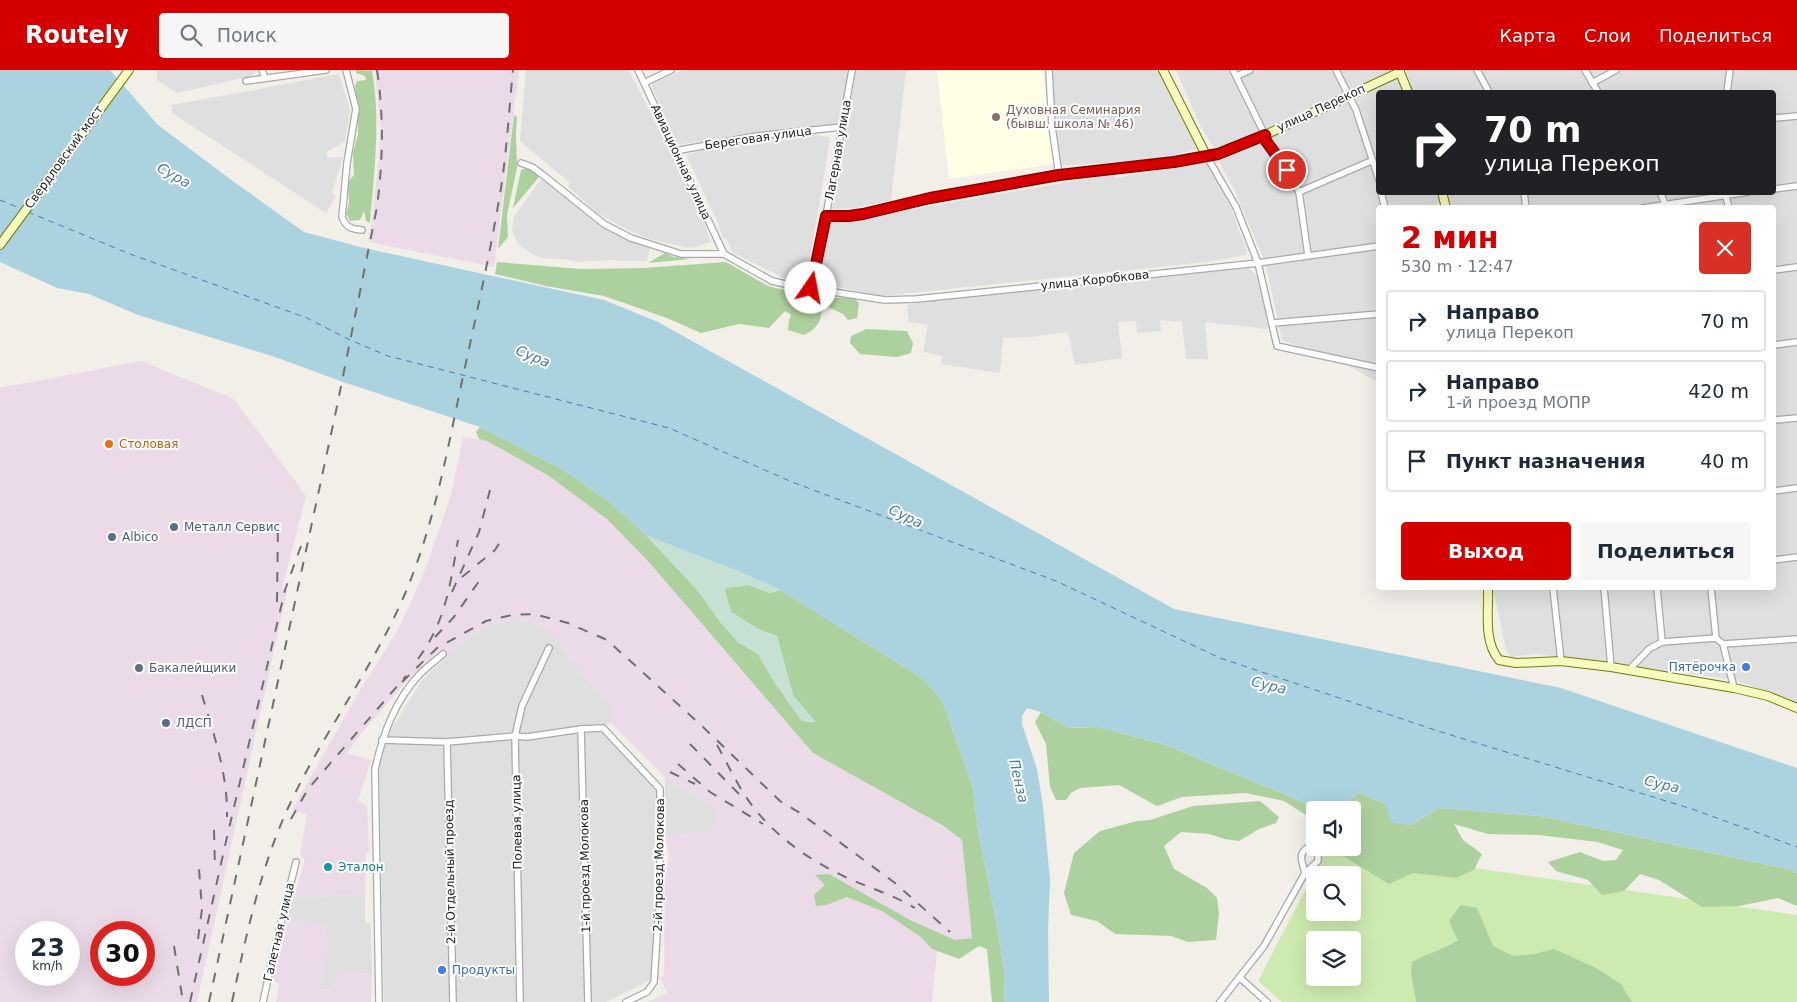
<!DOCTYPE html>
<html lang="ru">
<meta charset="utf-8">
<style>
:root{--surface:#fff;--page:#f6f6f7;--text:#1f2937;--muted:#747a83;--line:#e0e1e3;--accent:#d40000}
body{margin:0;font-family:"DejaVu Sans",sans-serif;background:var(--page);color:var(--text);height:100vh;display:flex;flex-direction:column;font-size:19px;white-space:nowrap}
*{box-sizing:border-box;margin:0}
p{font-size:16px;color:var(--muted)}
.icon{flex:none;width:28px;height:28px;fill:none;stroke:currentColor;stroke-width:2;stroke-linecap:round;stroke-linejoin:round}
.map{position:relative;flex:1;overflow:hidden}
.side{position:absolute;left:1376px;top:135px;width:400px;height:385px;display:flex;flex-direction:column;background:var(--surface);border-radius:5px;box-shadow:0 5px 20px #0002}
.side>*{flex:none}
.guide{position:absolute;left:1376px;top:20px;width:400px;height:105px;border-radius:5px;box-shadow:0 5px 20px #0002;background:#202124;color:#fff;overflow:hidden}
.buttons{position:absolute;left:1306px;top:731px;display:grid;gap:10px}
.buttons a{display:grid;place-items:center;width:55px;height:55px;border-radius:5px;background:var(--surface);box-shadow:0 5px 20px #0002;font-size:25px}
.speed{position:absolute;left:15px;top:851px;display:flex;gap:10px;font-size:25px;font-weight:700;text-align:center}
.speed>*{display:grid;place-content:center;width:65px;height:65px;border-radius:50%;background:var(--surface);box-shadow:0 5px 20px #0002;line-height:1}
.speed small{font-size:12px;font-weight:400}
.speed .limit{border:8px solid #d22;background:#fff;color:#111}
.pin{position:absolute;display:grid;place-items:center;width:42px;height:42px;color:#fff;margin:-21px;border:2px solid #fff;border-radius:50%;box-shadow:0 1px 5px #0007}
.me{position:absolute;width:55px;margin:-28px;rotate:12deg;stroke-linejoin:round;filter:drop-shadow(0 0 4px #0008)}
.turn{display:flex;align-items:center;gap:18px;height:105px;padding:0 25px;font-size:22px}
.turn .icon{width:65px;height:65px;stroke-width:2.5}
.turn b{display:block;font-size:35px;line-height:42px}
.round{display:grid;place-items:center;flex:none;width:52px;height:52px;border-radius:5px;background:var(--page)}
.head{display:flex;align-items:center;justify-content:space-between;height:85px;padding:0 25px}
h1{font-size:30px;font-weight:700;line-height:38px;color:var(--accent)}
.button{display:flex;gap:10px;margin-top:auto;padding:10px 25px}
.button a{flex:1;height:58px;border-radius:5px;background:var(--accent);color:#fff;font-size:20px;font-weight:700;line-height:58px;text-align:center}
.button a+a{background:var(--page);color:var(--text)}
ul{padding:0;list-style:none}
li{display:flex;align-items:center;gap:15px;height:62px;margin:0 10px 8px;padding:0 15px;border:2px solid var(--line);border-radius:5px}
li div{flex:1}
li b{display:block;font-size:19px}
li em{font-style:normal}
header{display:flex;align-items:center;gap:30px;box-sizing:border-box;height:70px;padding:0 25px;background:var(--accent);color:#fff}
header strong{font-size:24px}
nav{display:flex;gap:28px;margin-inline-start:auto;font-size:18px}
.search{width:350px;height:45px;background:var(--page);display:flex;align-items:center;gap:12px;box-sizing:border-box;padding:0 18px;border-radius:5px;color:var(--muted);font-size:19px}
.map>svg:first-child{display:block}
</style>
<header>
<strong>Routely</strong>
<div class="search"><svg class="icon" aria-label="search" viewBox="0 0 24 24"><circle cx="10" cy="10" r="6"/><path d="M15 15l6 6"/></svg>Поиск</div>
<nav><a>Карта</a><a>Слои</a><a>Поделиться</a></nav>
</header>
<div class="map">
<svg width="1797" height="932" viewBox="0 0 1797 932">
<rect width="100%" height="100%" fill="#f2efe9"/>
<g fill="#e0dfdf" fill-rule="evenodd">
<path d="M 157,0 L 257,0 L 257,1 L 252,6 L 176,23 L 157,10 Z"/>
<path d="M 526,0 L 629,0 L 688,118 L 703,149 L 711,172 L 693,178 L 684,177 L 650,169 L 632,162 L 597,143 L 568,116 L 570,113 L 520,71 Z"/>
<path d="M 682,0 L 848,0 L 839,51 L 834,54 L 757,63 L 677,75 L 651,14 Z"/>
<path d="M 856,0 L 906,0 L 891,130 L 855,138 L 832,139 Z"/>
<path d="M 1051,0 L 1158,0 L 1198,79 L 1159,89 L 1061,96 L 1055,58 Z"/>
<path d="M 1176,0 L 1230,0 L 1260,60 L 1230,74 L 1214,78 L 1201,57 Z"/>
<path d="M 1237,0 L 1797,0 L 1797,633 L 1735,610 L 1536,584 L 1511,587 L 1506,580 L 1493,518 L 1774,518 L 1774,138 L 1379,138 L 1379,313 L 1345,294 L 1282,270 L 1266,195 L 1234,119 L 1218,90 L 1270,67 ZM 1379,22 L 1774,22 L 1774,122 L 1379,122 Z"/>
<path d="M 339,4 L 350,40 L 345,71 L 327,82 L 327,88 L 343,87 L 332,123 L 336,126 L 326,143 L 172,43 L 172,35 Z"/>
<path d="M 810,64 L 829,67 L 830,70 L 806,212 L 786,209 L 733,183 L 726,168 L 724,169 L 719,158 L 720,157 L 686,85 L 706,79 Z"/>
<path d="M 1202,93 L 1208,95 L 1230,136 L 1247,181 L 1246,185 L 1207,192 L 882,226 L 818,213 L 829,154 L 1114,104 L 1115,108 Z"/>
<path d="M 542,108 L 589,146 L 611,160 L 650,176 L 647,191 L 611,190 L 579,192 L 562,189 L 543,188 L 532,184 L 518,174 L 512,161 L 514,146 Z"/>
<path d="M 1249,198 L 1256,205 L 1270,252 L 1270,256 L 1267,259 L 1205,252 L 1208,289 L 1186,289 L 1182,252 L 1160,250 L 1161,261 L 1137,263 L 1136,251 L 1118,252 L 1122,288 L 1075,295 L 1068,262 L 1030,267 L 1003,268 L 1000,303 L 941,294 L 942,286 L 923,282 L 928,255 L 909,252 L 907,235 L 931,231 Z"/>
<path d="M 512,551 L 532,552 L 549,560 L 588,611 L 615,637 L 615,647 L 603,659 L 656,720 L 652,909 L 606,932 L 384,932 L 379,696 L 387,666 L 422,610 L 467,568 L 487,555 Z"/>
<path d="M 665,707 L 719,741 L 712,760 L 665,767 Z"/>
<path d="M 365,825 L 365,853 L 371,853 L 372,904 L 337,901 L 333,921 L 320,919 L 328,874 L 285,847 L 294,827 Z"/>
</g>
<g fill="#ebdbe8" fill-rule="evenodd">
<path d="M 375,0 L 519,0 L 494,197 L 368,172 L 373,145 L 381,62 Z"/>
<path d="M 141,291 L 234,329 L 306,426 L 282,519 L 287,521 L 197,932 L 0,932 L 0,318 ZM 69,862 L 69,905 L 26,905 L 26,862 ZM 144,862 L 144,905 L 101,905 L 101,862 Z"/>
<path d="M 463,367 L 487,371 L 549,406 L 607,448 L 648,491 L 813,683 L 942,755 L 962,770 L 973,868 L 955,870 L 939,863 L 932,932 L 647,932 L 667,923 L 660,907 L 664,906 L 665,804 L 669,786 L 665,767 L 712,760 L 719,741 L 665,707 L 610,652 L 615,648 L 610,642 L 615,637 L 588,611 L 549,560 L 532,552 L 512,551 L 487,555 L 467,568 L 447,588 L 440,580 L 405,613 L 360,665 L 347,683 L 371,690 L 358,731 L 367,736 L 369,782 L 366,783 L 365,825 L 294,827 L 305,789 L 300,785 L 307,744 L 292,740 L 356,627 L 399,558 L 425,500 L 451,425 Z"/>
<path d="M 285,847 L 325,856 L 328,874 L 320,919 L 333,921 L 337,901 L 372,904 L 371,932 L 276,932 L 279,913 L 273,911 L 275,900 L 286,863 L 283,858 Z"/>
</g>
<path fill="#ffffe5" d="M 937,0 L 1043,0 L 1054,94 L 949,109 Z"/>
<path fill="#cdebb0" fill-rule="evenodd" d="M 1327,778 L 1338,778 L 1797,845 L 1797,932 L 1282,932 L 1258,911 ZM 1315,805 L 1352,805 L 1352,842 L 1315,842 ZM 1315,870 L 1352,870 L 1352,908 L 1315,908 Z"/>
<g fill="#add19e">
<path d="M 356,0 L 372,1 C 381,51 374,103 370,153 L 366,151 L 364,141 L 360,150 L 350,151 L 346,144 L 349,133 L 348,112 L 354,105 L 353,83 L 358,64 L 357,33 L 355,16 L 357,11 L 366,10 L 365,6 L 356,3 Z"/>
<path d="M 514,45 L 516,46 L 517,48 L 516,63 L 517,98 L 507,145 L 508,167 L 498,179 Z"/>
<path d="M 526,98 L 537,103 L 539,107 L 513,138 L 521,100 Z"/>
<path d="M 665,183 L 674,187 L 691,189 L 648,193 Z"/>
<path d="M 497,192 L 581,199 L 644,198 L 726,192 L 768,216 L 800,224 L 802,229 L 807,233 L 812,226 L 818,223 L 829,223 L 835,228 L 853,227 L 859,233 L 857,248 L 848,250 L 843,244 L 828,237 L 822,240 C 821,253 815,260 804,265 L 788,260 L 789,250 L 791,245 L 785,241 L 769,258 L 739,254 L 701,263 L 667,248 L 604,226 L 546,216 L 495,204 Z"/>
<path d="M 866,259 L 907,261 L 913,273 L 911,283 L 897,287 L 860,284 L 850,273 L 851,266 Z"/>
<path d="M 480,357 L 567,402 L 613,435 L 647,466 L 699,522 L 721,553 L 738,572 L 758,584 L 775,613 L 802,651 L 815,652 L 793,626 L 777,566 L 758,559 L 731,542 L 724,518 L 748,515 L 770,523 L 780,520 L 922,608 L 943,632 L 973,719 L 978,760 L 996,850 L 1005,906 L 1004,932 L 992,932 L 987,879 L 979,876 L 959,889 L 932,879 L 921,867 L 882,841 L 847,827 L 827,835 L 816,836 L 814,825 L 825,815 L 815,805 L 829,804 L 910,850 L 955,870 L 972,868 L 962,770 L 942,755 L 813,683 L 648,491 L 607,449 L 549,406 L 487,371 L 479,369 L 476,362 Z"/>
<path d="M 1041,642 L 1069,658 L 1098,657 L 1166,675 L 1322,740 L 1315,740 L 1315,751 L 1284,731 L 1246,723 L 1182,727 L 1157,736 L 1119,715 L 1080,718 L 1071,723 L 1066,730 L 1056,730 L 1050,717 L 1046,674 L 1035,652 Z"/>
<path d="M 1358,722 L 1385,734 L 1411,755 L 1440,738 L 1540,746 L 1792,800 L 1797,804 L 1797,836 L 1778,828 L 1739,836 L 1702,837 L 1659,810 L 1640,804 L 1624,821 L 1602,825 L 1588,810 L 1556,801 L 1548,792 L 1580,782 L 1603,791 L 1616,790 L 1623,780 L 1597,772 L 1539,765 L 1488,764 L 1454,754 L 1463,770 L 1482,784 L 1474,800 L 1456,808 L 1413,803 L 1389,814 L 1330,778 L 1352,778 L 1352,740 L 1343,740 Z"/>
<path d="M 1260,731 L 1279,747 L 1276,753 L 1259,759 L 1239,771 L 1225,769 L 1209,764 L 1181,762 L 1164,776 L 1174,799 L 1207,818 L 1217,828 L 1219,844 L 1216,870 L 1188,872 L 1171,866 L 1115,864 L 1097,851 L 1071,845 L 1064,823 L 1074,783 L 1100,761 L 1137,751 L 1150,750 L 1193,736 Z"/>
<path d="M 1461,835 L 1477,838 L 1493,876 L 1513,886 L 1534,884 L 1554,879 L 1596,898 L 1621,914 L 1632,932 L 1416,932 L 1411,903 L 1412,892 C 1427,883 1443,880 1458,870 C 1448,850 1446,853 1461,835 Z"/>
</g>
<path fill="#c6e0d4" d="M 647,466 L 738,501 L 780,520 L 770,523 L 748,515 L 724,519 L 731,542 L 758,559 L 777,566 L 793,625 L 816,652 L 802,651 L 775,613 L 758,584 L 738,572 L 721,553 L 699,522 Z"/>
<path fill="#aad3df" d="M 0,0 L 110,0 L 158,55 L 230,109 L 304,162 L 364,178 L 604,230 L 658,252 L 1174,539 L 1561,618 L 1797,698 L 1797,804 L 1792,800 L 1540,746 L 1440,738 L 1411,755 L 1391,753 L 1385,734 L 1358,722 L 1343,740 L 1322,740 L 1166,675 L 1098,657 L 1069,658 L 1041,642 L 1027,638 L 1022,646 L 1022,654 L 1037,699 L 1043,736 L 1050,810 L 1048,859 L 1049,932 L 1004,932 L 1005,906 L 996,850 L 978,760 L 973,719 L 943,632 L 922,608 L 780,520 L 738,501 L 647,466 L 613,435 L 567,402 L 480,357 L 343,312 L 275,287 L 138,245 L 89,224 L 57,218 L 0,192 Z"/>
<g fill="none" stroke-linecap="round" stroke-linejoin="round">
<g stroke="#4a7aab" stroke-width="1" stroke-dasharray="6 5" stroke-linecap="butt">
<path d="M 0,130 L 22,139"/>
<path d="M 28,142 L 130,184 L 307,248 L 350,270 L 388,286 L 669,358 L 792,412 L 1056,511 L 1220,588 L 1441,662 L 1692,739 L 1797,777"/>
</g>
<g stroke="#a9a9a9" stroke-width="8">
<g id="minor">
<path d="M 262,0 L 265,8"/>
<path d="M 346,0 L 356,39 L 347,93 L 342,147 C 346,158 352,159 362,160"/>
<path d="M 638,0 L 724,184"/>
<path d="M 1049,0 L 1052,57 L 1059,105"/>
<path d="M 1233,0 L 1265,65 L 1266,71 L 1287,100 L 1299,122 L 1308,185"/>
<path d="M 1336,0 L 1356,40 L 1379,110"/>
<path d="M 1477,0 L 1489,22"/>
<path d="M 1585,0 L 1598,22"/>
<path d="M 1237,6 L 1250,0"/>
<path d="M 246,11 L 326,0"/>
<path d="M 644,13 L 671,0"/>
<path d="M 1592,13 L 1616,0"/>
<path d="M 1727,22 L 1730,0"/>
<path d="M 1774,48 L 1797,46"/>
<path d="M 675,81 L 757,66 L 841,57"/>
<path d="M 521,93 L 532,97 L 543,105 L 604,154 L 631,168 L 681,184 L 724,184 L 772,211 L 794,216 L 885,230 L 917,229 L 1032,217 L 1258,193 L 1379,176"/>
<path d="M 1774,119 L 1797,116"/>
<path d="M 1299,122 L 1371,91"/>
<path d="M 1381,122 L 1385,138"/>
<path d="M 1524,122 L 1526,138"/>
<path d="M 1660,122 L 1666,136"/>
<path d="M 1728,124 L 1726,127 L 1729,138"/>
<path d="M 1643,138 L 1748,122"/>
<path d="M 826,146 C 863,146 892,136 927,128 C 954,122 982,118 1010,113 C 1075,102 1142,100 1206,85 L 1236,137 L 1258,193 L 1277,276 L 1379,298"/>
<path d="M 1774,200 L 1797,197"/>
<path d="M 811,218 L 826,146 L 852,0"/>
<path d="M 1273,253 L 1379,244"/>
<path d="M 1774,275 L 1797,272"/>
<path d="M 1774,350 L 1797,348"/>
<path d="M 1774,421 L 1797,418"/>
<path d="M 1774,490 L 1797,487"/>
<path d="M 1553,518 L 1561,591"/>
<path d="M 1604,518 L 1611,597"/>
<path d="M 1657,518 L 1662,572"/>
<path d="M 1711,518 L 1716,568"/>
<path d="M 1723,574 L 1797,569"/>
<path d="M 1628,601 L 1649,579 L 1662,572 L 1716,568 L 1723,574 L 1734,618"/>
<path d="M 581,659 L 588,932"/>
<path d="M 382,670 L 447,672 L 515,666 L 527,667 L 581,659 L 603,658 L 660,719 L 660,819 L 654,912 L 647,922 L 626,932"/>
<path d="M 447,672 L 453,932"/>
<path d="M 1240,908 L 1267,932"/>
<path d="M 263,932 L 274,881 L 296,792"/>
<path d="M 379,932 L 375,699 C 383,664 395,630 420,604 C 427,597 436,590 443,584"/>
<path d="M 520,932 L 515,666 L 522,636 L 549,578"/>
<path d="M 1220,932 L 1264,876 L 1305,803 L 1318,791 L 1318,784 L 1314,779 L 1307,778 C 1297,785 1303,793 1305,803"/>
</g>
</g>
<g stroke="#707d05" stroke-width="10">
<g id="secondary">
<path d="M 1163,0 L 1206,85 L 1218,84 L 1265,65 L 1400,2"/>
<path d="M 1399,0 L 1408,22"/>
<path d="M 1442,122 L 1446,138"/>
<path d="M 0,175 L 129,0"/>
<path d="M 1488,518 C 1489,541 1483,571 1499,590 L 1516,593 L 1561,591 L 1611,597 L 1734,618 L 1768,626 L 1797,638"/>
</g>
</g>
<use href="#minor" stroke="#fff" stroke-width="5.5"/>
<use href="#secondary" stroke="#f7fabf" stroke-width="8"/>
<g stroke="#707070" stroke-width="2" stroke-dasharray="10 10" stroke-linecap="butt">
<path d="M 462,507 L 495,480 L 504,466"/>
<path d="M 452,522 L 479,462 L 490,420"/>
<path d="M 277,532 L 278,453"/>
<path d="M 435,567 L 454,547 L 484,504"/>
<path d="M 418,589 C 446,551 450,515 458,470"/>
<path d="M 402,612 L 437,578 L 486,551 L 512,545 L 534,544 L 568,553 L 607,570 L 702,656 L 780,731 L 800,743 L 895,813 L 950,862"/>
<path d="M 202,625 C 214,665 228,705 227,747"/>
<path d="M 690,674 L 739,724"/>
<path d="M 717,675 C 725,689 732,704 741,719 C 766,761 807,790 852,810 C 873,819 895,826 915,838"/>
<path d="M 678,694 L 710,722 L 763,754"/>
<path d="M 670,702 L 695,714"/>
<path d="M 291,749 L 308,719 L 406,606"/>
<path d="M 214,760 L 215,799"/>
<path d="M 198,869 L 202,839 L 199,799"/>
<path d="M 174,876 L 183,932"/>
<path d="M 190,932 L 227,767 L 285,520 L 301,476"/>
<path d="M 209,932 L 336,341 L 377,137 C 383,91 384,46 377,0"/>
<path d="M 232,932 C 246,866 260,799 288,738 C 322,664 372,600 404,526 C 433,459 446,387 461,316 C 475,250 490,185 501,118 C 507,79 509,39 513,0"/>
</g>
</g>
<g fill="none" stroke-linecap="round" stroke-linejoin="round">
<g stroke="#8a0000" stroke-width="12">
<path id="route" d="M 811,218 L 826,146 L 849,146 L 863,144 L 930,128 L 1059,105 L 1174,92 L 1218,84 L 1265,65 L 1266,71 L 1287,100"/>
</g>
<use href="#route" stroke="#d40000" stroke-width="9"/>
</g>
<circle fill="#8d6e63" stroke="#fff" stroke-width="2" cx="996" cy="47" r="5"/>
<circle fill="#e8710a" stroke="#fff" stroke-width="2" cx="109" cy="374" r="5"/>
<g fill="#5c6f8a" stroke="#fff" stroke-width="2">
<circle cx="174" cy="457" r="5"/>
<circle cx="112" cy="467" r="5"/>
<circle cx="139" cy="598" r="5"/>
<circle cx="166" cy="653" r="5"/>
</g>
<g fill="#3f7fe0" stroke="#fff" stroke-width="2">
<circle cx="1746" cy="597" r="5"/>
<circle cx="442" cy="900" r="5"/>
</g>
<circle fill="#0f9aa8" stroke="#fff" stroke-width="2" cx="328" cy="797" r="5"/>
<g text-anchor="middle" stroke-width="4" stroke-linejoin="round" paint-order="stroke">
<g font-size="12" fill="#222" stroke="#fff">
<text transform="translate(1321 38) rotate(-25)" y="4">улица Перекоп</text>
<text transform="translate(758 68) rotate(-8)" y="4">Береговая улица</text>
<text transform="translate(838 80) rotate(-80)" y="4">Лагерная улица</text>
<text transform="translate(64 87) rotate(-54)" y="4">Свердловский мост</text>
<text transform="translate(681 92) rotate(65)" y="4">Авиационная улица</text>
<text transform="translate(1095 210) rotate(-6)" y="4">улица Коробкова</text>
<text transform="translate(517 752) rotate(-91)" y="4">Полевая улица</text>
<text transform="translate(659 795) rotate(-89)" y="4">2-й проезд Молокова</text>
<text transform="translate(585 796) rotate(-91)" y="4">1-й проезд Молокова</text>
<text transform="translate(450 802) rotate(-91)" y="4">2-й Отдельный проезд</text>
<text transform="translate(279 862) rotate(-77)" y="4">Галетная улица</text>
</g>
<g font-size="12" fill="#785e54" stroke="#fff" text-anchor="start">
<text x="1006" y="44">Духовная Семинария<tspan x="1006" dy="14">(бывш. школа № 46)</tspan></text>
</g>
<g font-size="12" fill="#c56008" stroke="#fff" text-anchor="start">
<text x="119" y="378">Столовая</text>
</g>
<g font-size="12" fill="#4e5e75" stroke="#fff" text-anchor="start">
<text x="184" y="461">Металл Сервис</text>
<text x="122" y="471">Albico</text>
<text x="149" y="602">Бакалейщики</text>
<text x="176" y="657">ЛДСП</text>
</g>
<g font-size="12" fill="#366cbe" stroke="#fff" text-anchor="end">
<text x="1736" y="601">Пятёрочка</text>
<text x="452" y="904" text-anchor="start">Продукты</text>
</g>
<g font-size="12" fill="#0d838f" stroke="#fff" text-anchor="start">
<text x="338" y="801">Эталон</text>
</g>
<g font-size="14" font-style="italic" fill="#4a7aab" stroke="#fff">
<text transform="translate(174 105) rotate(30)" y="5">Сура</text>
<text transform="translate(533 286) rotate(23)" y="5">Сура</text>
<text transform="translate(906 446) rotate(26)" y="5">Сура</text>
<text transform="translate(1269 615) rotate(14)" y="5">Сура</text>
<text transform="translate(1019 711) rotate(77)" y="5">Пенза</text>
<text transform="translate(1662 714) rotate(14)" y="5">Сура</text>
</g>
</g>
</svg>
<div class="buttons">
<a><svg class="icon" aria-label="sound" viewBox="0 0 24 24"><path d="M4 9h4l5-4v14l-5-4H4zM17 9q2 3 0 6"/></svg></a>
<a><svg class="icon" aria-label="search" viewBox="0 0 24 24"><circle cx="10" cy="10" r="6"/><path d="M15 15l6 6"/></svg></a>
<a><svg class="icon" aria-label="layers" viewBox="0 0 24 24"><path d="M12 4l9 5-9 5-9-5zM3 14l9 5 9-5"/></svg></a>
</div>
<div class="speed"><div>23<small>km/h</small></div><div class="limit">30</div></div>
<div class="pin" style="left:1287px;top:100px;background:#d93025"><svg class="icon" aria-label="arrive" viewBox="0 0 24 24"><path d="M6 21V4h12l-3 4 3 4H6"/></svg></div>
<svg class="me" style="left:811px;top:218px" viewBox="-20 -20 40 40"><circle r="19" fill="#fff"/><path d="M0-13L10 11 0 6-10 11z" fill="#d40000"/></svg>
<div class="guide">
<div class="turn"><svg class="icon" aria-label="right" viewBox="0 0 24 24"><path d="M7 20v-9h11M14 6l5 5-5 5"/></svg><div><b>70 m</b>улица Перекоп</div></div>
</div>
<section class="side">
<div class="head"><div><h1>2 мин</h1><p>530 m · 12:47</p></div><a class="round" style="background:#d93025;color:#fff"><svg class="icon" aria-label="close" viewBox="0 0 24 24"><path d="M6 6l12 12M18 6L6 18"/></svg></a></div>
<ul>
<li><svg class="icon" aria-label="right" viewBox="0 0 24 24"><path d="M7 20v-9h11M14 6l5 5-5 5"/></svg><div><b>Направо</b><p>улица Перекоп</p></div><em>70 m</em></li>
<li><svg class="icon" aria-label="right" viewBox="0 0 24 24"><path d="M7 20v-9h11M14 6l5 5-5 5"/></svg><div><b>Направо</b><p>1-й проезд МОПР</p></div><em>420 m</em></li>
<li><svg class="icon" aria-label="arrive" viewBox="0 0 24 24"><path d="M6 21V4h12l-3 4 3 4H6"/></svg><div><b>Пункт назначения</b></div><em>40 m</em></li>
</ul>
<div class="button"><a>Выход</a><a>Поделиться</a></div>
</section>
</div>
